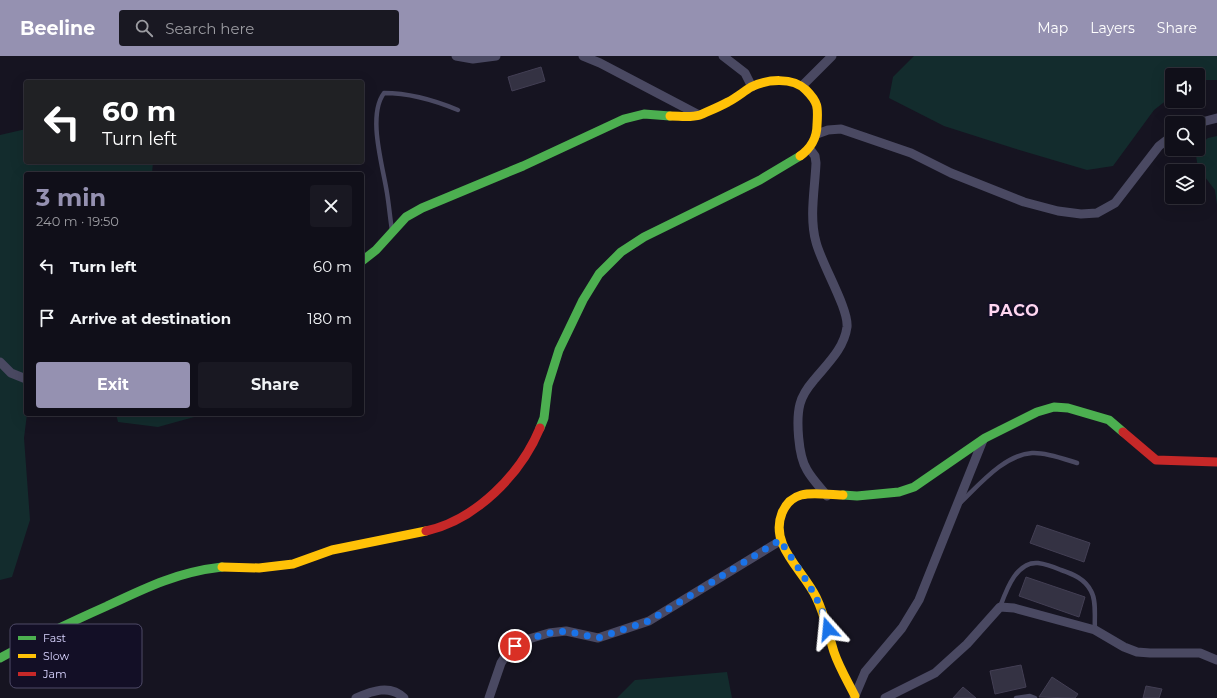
<!DOCTYPE html>
<meta charset="utf-8">
<style>
:root{--surface:#100f19;--page:#191822;--text:#f1f3f6;--muted:#9c9ca2;--line:#302f38;--accent:#9591b1}
body{margin:0;font-family:Montserrat,sans-serif;background:var(--page);color:var(--text);height:100vh;display:flex;flex-direction:column;font-size:15px;white-space:nowrap}
*{box-sizing:border-box;margin:0}
p{font-size:13px;color:var(--muted)}
.icon{flex:none;width:22px;height:22px;fill:none;stroke:currentColor;stroke-width:2;stroke-linecap:round;stroke-linejoin:round}
.map{position:relative;flex:1;overflow:hidden}
.details{position:absolute;left:24px;top:116px;width:340px;height:244px;display:flex;flex-direction:column;background:var(--surface);border-radius:4px;box-shadow:0 4px 16px #0002,0 0 0 1px var(--line)}
.details>*{flex:none}
.guide{position:absolute;left:24px;top:24px;width:340px;height:84px;border-radius:4px;box-shadow:0 4px 16px #0002,0 0 0 1px var(--line);background:#202124;color:#fff;overflow:hidden}
.controls{position:absolute;left:1165px;top:12px;display:grid;gap:8px}
.controls a{display:grid;place-items:center;width:40px;height:40px;border-radius:4px;background:var(--surface);box-shadow:0 4px 16px #0002,0 0 0 1px var(--line);font-size:20px}
.pin{position:absolute;display:grid;place-items:center;width:34px;height:34px;color:#fff;margin:-17px;border:2px solid #fff;border-radius:50%;box-shadow:0 1px 4px #0007}
.me{position:absolute;width:44px;margin:-22px;rotate:342deg;stroke-linejoin:round;filter:drop-shadow(0 0 3px #0008)}
.turn{display:flex;align-items:center;gap:14px;height:84px;padding:0 12px;font-size:18px}
.turn .icon{width:52px;height:52px;stroke-width:2.5}
.turn b{display:block;font-size:28px;line-height:34px}
.round{display:grid;place-items:center;flex:none;width:42px;height:42px;border-radius:4px;background:var(--page)}
.summary{display:flex;align-items:center;justify-content:space-between;height:68px;padding:0 12px}
h1{font-size:24px;font-weight:700;line-height:30px;color:var(--accent)}
.cta{display:flex;gap:8px;margin-top:auto;padding:8px 12px}
.cta a{flex:1;height:46px;border-radius:4px;background:var(--accent);color:#fff;font-size:16px;font-weight:700;line-height:46px;text-align:center}
.cta a+a{background:var(--page);color:var(--text)}
ul{padding:0;list-style:none}
li{display:flex;align-items:center;gap:12px;height:52px;padding:0 12px}
li div{flex:1}
li b{display:block;font-size:15px}
li em{font-style:normal}
header{display:flex;align-items:center;gap:24px;box-sizing:border-box;height:56px;padding:0 20px;background:var(--accent);color:#fff}
header strong{font-size:19px}
nav{display:flex;gap:22px;margin-inline-start:auto;font-size:14px}
.search{width:280px;height:36px;background:var(--page);display:flex;align-items:center;gap:10px;box-sizing:border-box;padding:0 14px;border-radius:4px;color:var(--muted);font-size:15px}
.map>svg:first-child{display:block}
</style>
<header>
<strong>Beeline</strong>
<div class="search"><svg class="icon" aria-label="search" viewBox="0 0 24 24"><circle cx="10" cy="10" r="6"/><path d="M15 15l6 6"/></svg>Search here</div>
<nav><a>Map</a><a>Layers</a><a>Share</a></nav>
</header>
<div class="map">
<svg width="1217" height="642" viewBox="0 0 1217 642">
<rect width="100%" height="100%" fill="#161421"/>
<g fill="#132c2d">
<path d="M 914,0 L 1217,0 L 1217,24 L 1198,24 L 1198,19 L 1172,19 L 1172,40 L 1154,54 L 1113,110 L 1087,114 L 1013,92 L 944,70 L 889,42 L 893,21 Z"/>
<path d="M 26,73 L 26,106 L 153,106 L 152,118 L 26,118 L 27,358 L 24,382 L 30,464 L 12,521 L 0,524 L 0,79 Z"/>
<path d="M 1217,80 L 1217,149 L 1215,134 L 1198,112 L 1195,93 L 1198,93 L 1198,90 L 1208,82 Z"/>
<path d="M 116,358 L 205,358 L 158,371 L 118,366 Z"/>
<path d="M 727,616 L 732,642 L 617,642 L 635,624 Z"/>
</g>
<g fill="#343243" stroke="#433f54">
<path d="M 541,11 L 545,25 L 512,35 L 508,21 Z"/>
<path d="M 1037,469 L 1090,487 L 1084,506 L 1030,487 Z"/>
<path d="M 1026,521 L 1085,541 L 1079,561 L 1019,540 Z"/>
<path d="M 1021,609 L 1026,631 L 995,638 L 990,615 Z"/>
<path d="M 1052,621 L 1078,638 L 1075,642 L 1039,641 Z"/>
<path d="M 1146,630 L 1162,633 L 1159,642 L 1143,642 Z"/>
<path d="M 963,631 L 976,642 L 953,642 Z"/>
</g>
<g fill="none" stroke-linecap="round" stroke-linejoin="round">
<g stroke="#4a4962" stroke-width="4.5">
<path d="M 392,174 C 390,162 389,149 387,137 C 383,110 367,60 384,37 C 410,37 434,44 458,54"/>
<path d="M 960,447 C 980,428 1004,399 1032,397 C 1046,396 1064,403 1077,407"/>
<path d="M 1000,551 C 1006,535 1016,505 1038,507 C 1046,508 1054,511 1061,514 C 1073,518 1085,523 1091,535 C 1097,545 1094,563 1095,574"/>
<path d="M 1016,642 L 1030,640 L 1035,642"/>
</g>
<g stroke="#4a4962" stroke-width="9">
<path d="M 456,0 L 473,3 L 496,0"/>
<path d="M 583,0 L 600,7 L 699,59"/>
<path d="M 723,0 L 745,17 L 752,31"/>
<path d="M 802,30 L 832,0"/>
<path d="M 1198,67 L 1217,62"/>
<path d="M 817,78 L 828,74 L 841,73 L 911,97 L 951,117 L 1024,146 L 1058,155 L 1081,158 L 1097,157 L 1115,147 L 1159,90 L 1172,80"/>
<path d="M 809,92 L 815,100 L 816,107 C 815,132 809,161 816,186 C 821,207 849,253 847,271 C 844,293 827,308 814,324 C 808,331 802,340 800,348 C 796,363 798,400 807,414 C 812,423 820,431 827,440"/>
<path d="M 0,306 L 11,317 L 26,323"/>
<path d="M 356,642 C 372,635 390,628 404,642"/>
<path d="M 489,642 L 501,607 L 508,596 L 522,585 L 549,577 L 566,575 L 598,582 L 649,565 L 780,485"/>
<path d="M 854,642 L 865,616 L 902,572 L 919,544 L 983,384"/>
<path d="M 885,642 L 935,617 L 967,588 L 1000,551 L 1014,552 L 1095,574 L 1124,591 L 1137,596 L 1150,597 L 1200,597 L 1217,604"/>
</g>
<g stroke="#4caf50" stroke-width="9">
<path d="M 362,205 L 376,194 L 406,161 L 422,152 L 523,110 L 624,63 L 644,58 L 670,60"/>
<path d="M 540,372 L 544,362 L 548,329 L 559,294 L 583,244 L 599,218 L 621,196 L 644,181 L 760,124 L 800,100"/>
<path d="M 843,439 L 857,440 L 899,436 L 914,431 L 985,382 L 1037,356 L 1054,351 L 1068,352 L 1109,364 L 1123,376"/>
<path d="M 0,602 C 35,583 71,566 107,550 C 147,531 178,516 222,511"/>
</g>
<g stroke="#ffc107" stroke-width="9">
<path d="M 670,60 C 680,60 690,62 700,59 C 709,55 719,51 728,46 C 736,42 743,36 751,31 C 767,23 793,21 806,34 C 819,47 818,52 817,69 C 817,82 810,93 800,100"/>
<path d="M 843,439 C 819,439 793,430 782,457 C 769,489 803,514 816,541 C 825,559 828,577 834,596 C 839,611 848,626 855,640"/>
<path d="M 222,511 L 259,512 L 293,508 L 332,494 L 426,475"/>
</g>
<g stroke="#c62828" stroke-width="9">
<path d="M 1123,376 L 1156,404 L 1217,406"/>
<path d="M 426,475 C 476,464 521,418 540,372"/>
</g>
</g>
<g fill="none" stroke-linecap="round" stroke-linejoin="round">
<path stroke="#1a73e8" stroke-width="7" stroke-dasharray="0 12.6" d="M 515,590 L 522,585 L 549,577 L 566,575 L 598,582 L 649,565 L 780,484 C 798,513 820,540 828,573"/>
</g>
<g text-anchor="middle" stroke-width="4" stroke-linejoin="round" paint-order="stroke">
<g font-size="16" font-weight="bold" letter-spacing="1" fill="#ffd6f0" stroke="#130f26">
<text x="1014" y="260">PACO</text>
</g>
</g>
<rect x="10" y="568" width="132" height="64" rx="6" fill="#130f26" stroke="#4e4a67" stroke-width="1"/>
<rect x="18" y="580" width="18" height="4" fill="#4caf50"/>
<rect x="18" y="598" width="18" height="4" fill="#ffc107"/>
<rect x="18" y="616" width="18" height="4" fill="#c62828"/>
<g font-size="11" fill="#d9d4ff">
<text x="43" y="586">Fast</text>
<text x="43" y="604">Slow</text>
<text x="43" y="622">Jam</text>
</g>
</svg>
<div class="controls">
<a><svg class="icon" aria-label="sound" viewBox="0 0 24 24"><path d="M4 9h4l5-4v14l-5-4H4zM17 9q2 3 0 6"/></svg></a>
<a><svg class="icon" aria-label="search" viewBox="0 0 24 24"><circle cx="10" cy="10" r="6"/><path d="M15 15l6 6"/></svg></a>
<a><svg class="icon" aria-label="layers" viewBox="0 0 24 24"><path d="M12 4l9 5-9 5-9-5zM3 14l9 5 9-5"/></svg></a>
</div>
<div class="pin" style="left:515px;top:590px;background:#d93025"><svg class="icon" aria-label="arrive" viewBox="0 0 24 24"><path d="M6 21V4h12l-3 4 3 4H6"/></svg></div>
<svg class="me" style="left:828px;top:573px" viewBox="-20 -20 40 40"><path d="M0-17L14 15 0 8-14 15z" fill="#1a73e8" stroke="#fff" stroke-width="4"/></svg>
<div class="guide">
<div class="turn"><svg class="icon" aria-label="left" viewBox="0 0 24 24"><path d="M17 20v-9H6M10 6l-5 5 5 5"/></svg><div><b>60 m</b>Turn left</div></div>
</div>
<section class="details">
<div class="summary"><div><h1>3 min</h1><p>240 m · 19:50</p></div><a class="round"><svg class="icon" aria-label="close" viewBox="0 0 24 24"><path d="M6 6l12 12M18 6L6 18"/></svg></a></div>
<ul>
<li><svg class="icon" aria-label="left" viewBox="0 0 24 24"><path d="M17 20v-9H6M10 6l-5 5 5 5"/></svg><div><b>Turn left</b></div><em>60 m</em></li>
<li><svg class="icon" aria-label="arrive" viewBox="0 0 24 24"><path d="M6 21V4h12l-3 4 3 4H6"/></svg><div><b>Arrive at destination</b></div><em>180 m</em></li>
</ul>
<div class="cta"><a>Exit</a><a>Share</a></div>
</section>
</div>
